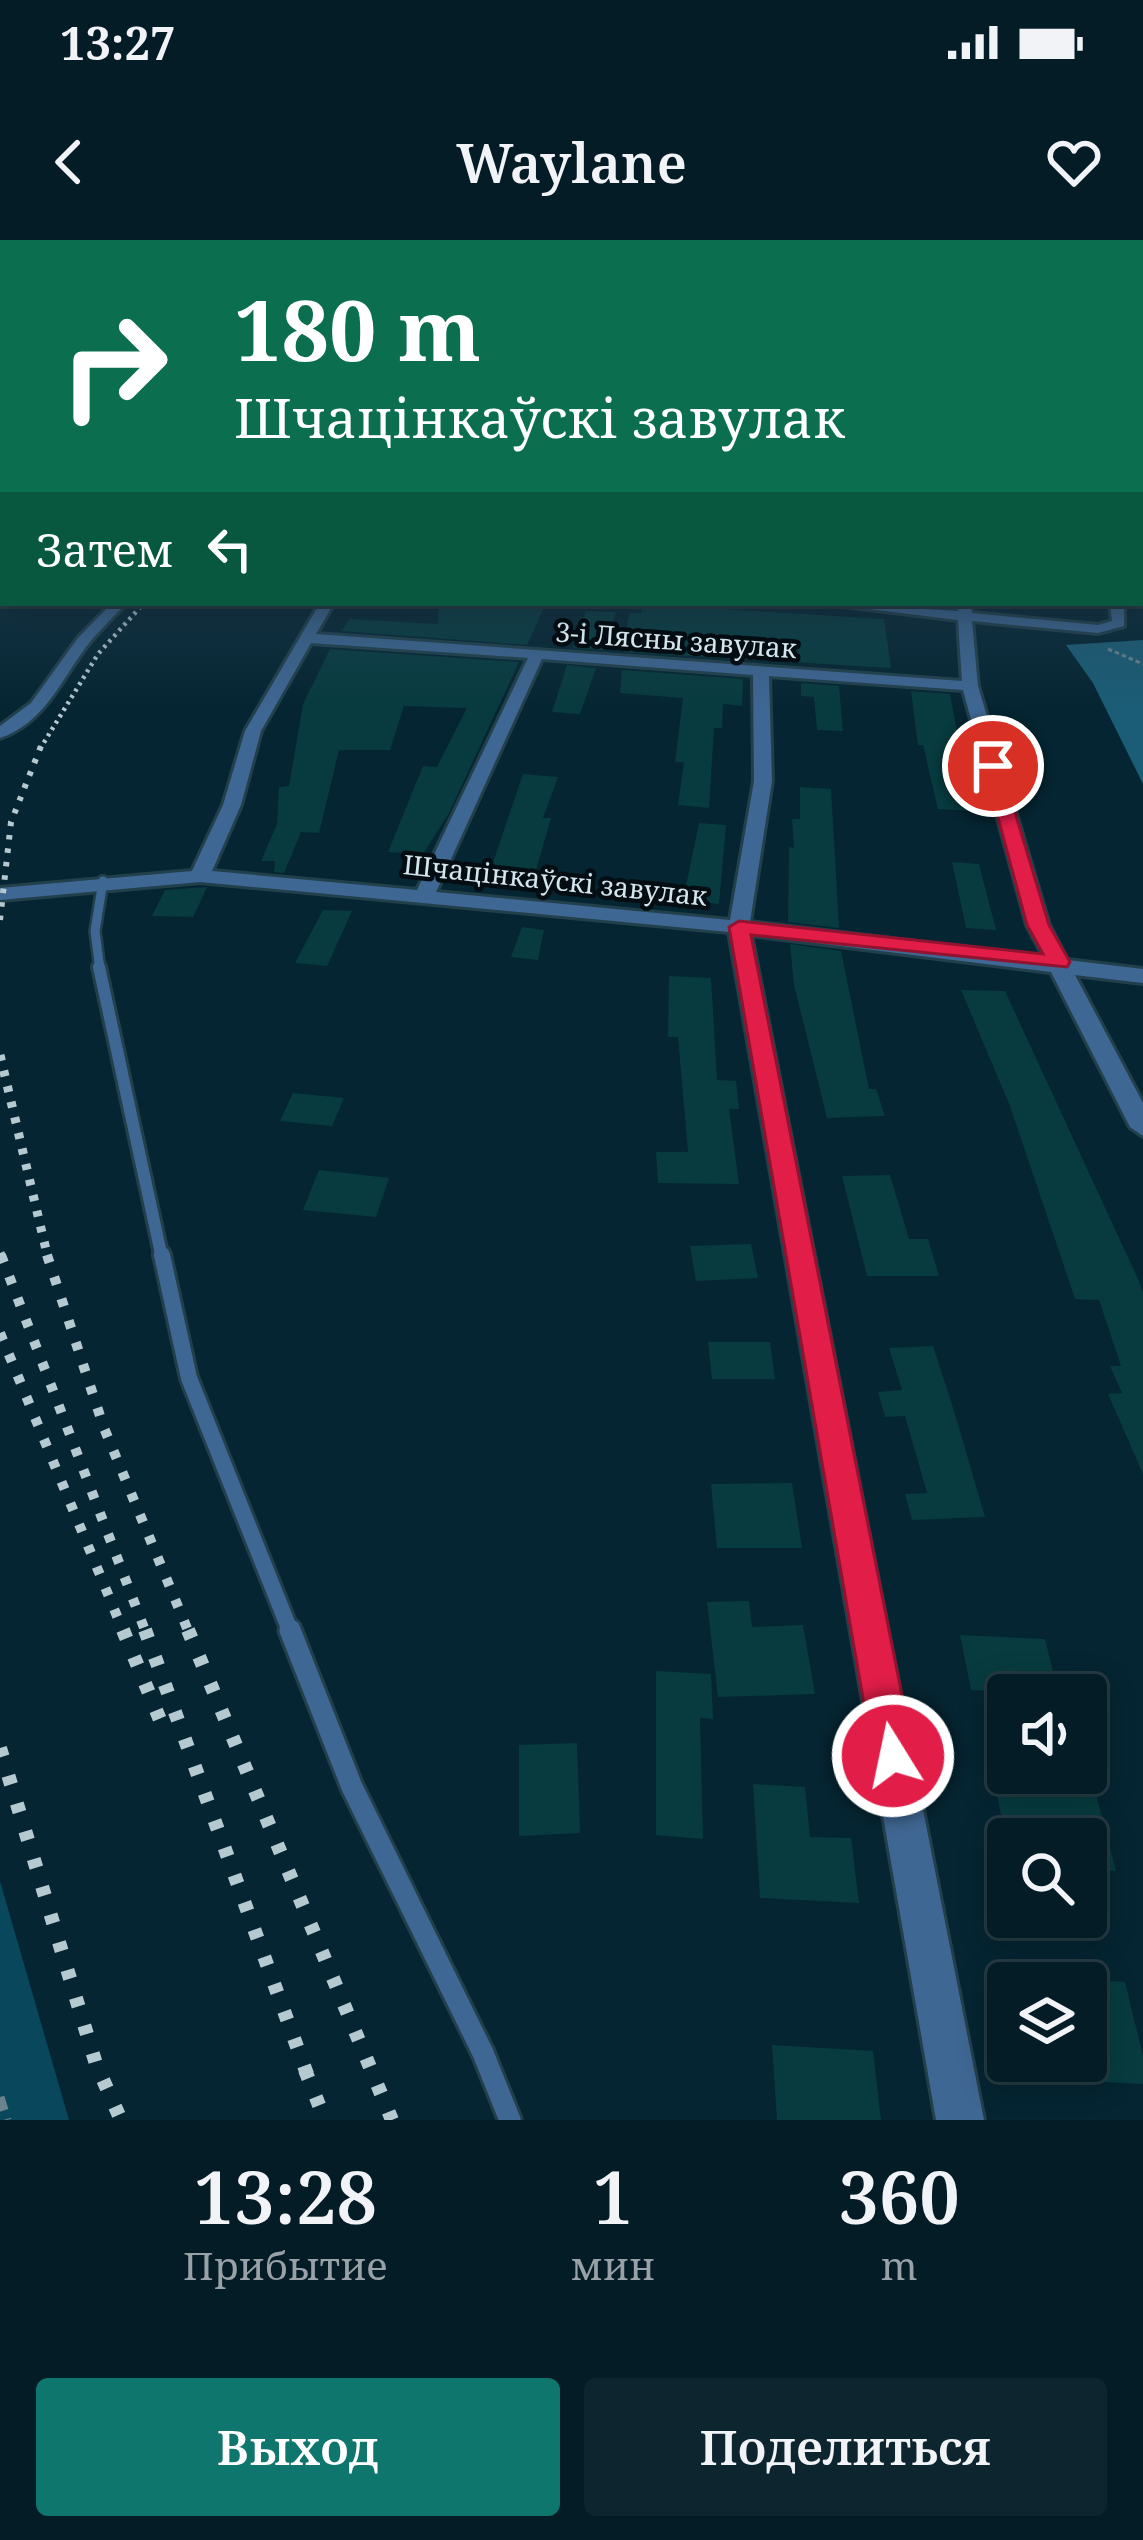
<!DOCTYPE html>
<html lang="ru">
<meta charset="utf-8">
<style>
:root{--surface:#041c26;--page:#0d252e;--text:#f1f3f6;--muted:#97a1a7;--line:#253a43;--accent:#0f766e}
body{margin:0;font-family:"Noto Serif",serif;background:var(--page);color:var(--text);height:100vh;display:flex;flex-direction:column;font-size:45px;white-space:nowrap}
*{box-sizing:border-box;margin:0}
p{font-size:39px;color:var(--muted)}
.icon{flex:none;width:66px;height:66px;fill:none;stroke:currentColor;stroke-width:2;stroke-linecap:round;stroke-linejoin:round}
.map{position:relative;height:1880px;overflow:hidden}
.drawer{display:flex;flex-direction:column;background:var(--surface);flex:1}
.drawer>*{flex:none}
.hud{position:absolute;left:0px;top:0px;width:1143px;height:366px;box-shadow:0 6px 30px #0003,0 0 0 3px var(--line);background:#0b6e4f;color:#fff;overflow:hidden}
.tools{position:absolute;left:987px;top:1434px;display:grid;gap:24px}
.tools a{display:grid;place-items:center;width:120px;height:120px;border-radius:12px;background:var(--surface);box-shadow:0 6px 30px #0003,0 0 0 3px var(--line);font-size:60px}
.pin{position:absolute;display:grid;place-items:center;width:102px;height:102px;color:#fff;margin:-51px;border:6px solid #fff;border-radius:50%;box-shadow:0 3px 12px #0007}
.me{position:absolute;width:132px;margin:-66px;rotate:350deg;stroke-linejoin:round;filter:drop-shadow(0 0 9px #0008)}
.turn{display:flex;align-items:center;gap:42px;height:252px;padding:0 36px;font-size:54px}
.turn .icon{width:156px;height:156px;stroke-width:2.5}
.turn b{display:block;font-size:84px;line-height:102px}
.then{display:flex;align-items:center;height:114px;padding:0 36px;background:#0003;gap:24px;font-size:45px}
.eta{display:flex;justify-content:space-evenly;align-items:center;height:204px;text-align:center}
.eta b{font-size:72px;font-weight:600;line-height:84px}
.button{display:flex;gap:24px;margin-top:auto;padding:24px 36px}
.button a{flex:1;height:138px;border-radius:12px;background:var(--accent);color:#fff;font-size:48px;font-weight:600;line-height:138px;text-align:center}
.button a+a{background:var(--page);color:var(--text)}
.status{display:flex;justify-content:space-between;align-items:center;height:84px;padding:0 60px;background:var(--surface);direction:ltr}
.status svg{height:33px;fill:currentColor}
header{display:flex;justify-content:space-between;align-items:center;height:156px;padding:0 36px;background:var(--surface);font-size:54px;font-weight:600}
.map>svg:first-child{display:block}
</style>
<div class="status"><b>13:27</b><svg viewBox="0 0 49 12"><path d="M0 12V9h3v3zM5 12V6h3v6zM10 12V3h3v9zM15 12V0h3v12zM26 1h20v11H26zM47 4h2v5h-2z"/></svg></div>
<header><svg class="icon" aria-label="back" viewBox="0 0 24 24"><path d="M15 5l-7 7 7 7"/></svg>Waylane<svg class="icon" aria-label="heart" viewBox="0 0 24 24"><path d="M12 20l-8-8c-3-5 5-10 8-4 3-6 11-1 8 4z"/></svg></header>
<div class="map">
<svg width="1143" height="1880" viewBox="0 0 1143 1880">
<rect width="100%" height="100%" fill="#052532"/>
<path fill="#08475c" d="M 0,1641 L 69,1880 L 0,1880 Z"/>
<path fill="#1b5d76" d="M 1143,400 L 1143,544 L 1093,443 L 1066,405 Z"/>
<g fill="#073b3f">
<path d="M 439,363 L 546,363 L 527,405 L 341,391 L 350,379 L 438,384 Z"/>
<path d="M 643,364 L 884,379 L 891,428 L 624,412 L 629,373 L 641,373 Z"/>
<path d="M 586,371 L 616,372 L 603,410 L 573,408 Z"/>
<path d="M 330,409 L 519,422 L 449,573 L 423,614 L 388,612 L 423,526 L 437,527 L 467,468 L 404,466 L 390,510 L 339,510 L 319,593 L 301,592 L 284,633 L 274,632 L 275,621 L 261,621 L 277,584 L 279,547 L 289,546 L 303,464 Z"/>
<path d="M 567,425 L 596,428 L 580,474 L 552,472 Z"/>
<path d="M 622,430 L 743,439 L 742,466 L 723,464 L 722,488 L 714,488 L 709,568 L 678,565 L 684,522 L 675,522 L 683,458 L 620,453 Z"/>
<path d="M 801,443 L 839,446 L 843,491 L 817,490 L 814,457 L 801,456 Z"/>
<path d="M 911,451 L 950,454 L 972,571 L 938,569 L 923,505 L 918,505 Z"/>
<path d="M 523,534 L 558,537 L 543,578 L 551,578 L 534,637 L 489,634 Z"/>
<path d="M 800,547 L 831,549 L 839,688 L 788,682 L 789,607 L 794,608 L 792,579 L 800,579 Z"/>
<path d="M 699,583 L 726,585 L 719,664 L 683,660 Z"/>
<path d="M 952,622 L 979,624 L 996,690 L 966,688 Z"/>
<path d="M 207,647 L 193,677 L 152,676 L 165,650 Z"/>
<path d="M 323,670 L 352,671 L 327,726 L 295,723 Z"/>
<path d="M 522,687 L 544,690 L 538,720 L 511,717 Z"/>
<path d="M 790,704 L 841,711 L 869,849 L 876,849 L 885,876 L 827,878 L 794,745 Z"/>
<path d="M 669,736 L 711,738 L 717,840 L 736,841 L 739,869 L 729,869 L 739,944 L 658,943 L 656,912 L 688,912 L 678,797 L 668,797 Z"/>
<path d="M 961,750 L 1005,751 L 1138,1039 L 1143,1052 L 1143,1234 L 1108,1154 L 1122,1153 L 1110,1126 L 1121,1126 L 1099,1060 L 1075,1059 L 1010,866 Z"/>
<path d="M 293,853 L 344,858 L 332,886 L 280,881 Z"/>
<path d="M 319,930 L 389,938 L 376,977 L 303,970 Z"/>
<path d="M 890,935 L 909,999 L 928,999 L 939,1036 L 867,1036 L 842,936 Z"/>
<path d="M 751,1004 L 758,1038 L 696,1041 L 690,1006 Z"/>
<path d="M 708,1102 L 770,1102 L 775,1139 L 712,1139 Z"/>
<path d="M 933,1106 L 955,1174 L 985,1277 L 912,1280 L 905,1254 L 927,1253 L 905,1176 L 885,1177 L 878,1152 L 902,1150 L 889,1108 Z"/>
<path d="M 792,1243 L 802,1308 L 717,1308 L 711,1244 Z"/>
<path d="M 749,1361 L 752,1387 L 803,1385 L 815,1454 L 718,1457 L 707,1362 Z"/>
<path d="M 960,1395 L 1045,1399 L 1059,1455 L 971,1450 Z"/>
<path d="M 656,1431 L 711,1434 L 713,1479 L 700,1478 L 703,1599 L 656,1595 Z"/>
<path d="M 577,1503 L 580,1593 L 519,1596 L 519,1505 Z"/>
<path d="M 994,1540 L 1093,1543 L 1116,1631 L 1086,1629 L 1086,1599 L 1006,1599 Z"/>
<path d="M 753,1544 L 805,1547 L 810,1597 L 851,1598 L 859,1663 L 760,1658 Z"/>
<path d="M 1086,1739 L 1125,1742 L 1143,1816 L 1143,1844 L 1086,1841 Z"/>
<path d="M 772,1805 L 873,1811 L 881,1880 L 777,1880 Z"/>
</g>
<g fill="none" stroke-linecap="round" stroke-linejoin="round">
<g stroke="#22404c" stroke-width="14">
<path id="service-far3" d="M 100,730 L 95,691 L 103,641"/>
</g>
<g stroke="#22404c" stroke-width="18">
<path id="service-far2" d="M 99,727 L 162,1018"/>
</g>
<g stroke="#22404c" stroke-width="22">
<path id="service-far1" d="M 162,1015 L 189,1138 L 291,1393"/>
</g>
<g stroke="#22404c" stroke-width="27">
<path id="service" d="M 290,1390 L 352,1547 L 483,1813 L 510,1880"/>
</g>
<g stroke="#22404c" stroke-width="6">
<g id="minor">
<path d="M 3,219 L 3,226 L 0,227 L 0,220 Z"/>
<rect x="0" y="342" width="3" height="8"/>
<path d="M 112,363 L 126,363 C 113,378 98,391 86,407 C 60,442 44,483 0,498 L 0,486 L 31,463 L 78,398 Z"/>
<path d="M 320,363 L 334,363 L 316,394 L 962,441 L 958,380 L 820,363 L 958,371 L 957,363 L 971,363 L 972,373 L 1098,385 L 1112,381 L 1110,363 L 1124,363 L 1124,386 L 1098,393 L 972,381 L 978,446 L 1049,685 L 1067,720 L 1143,729 L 1143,743 L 1075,735 L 1143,863 L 1143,896 L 1130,887 L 1051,732 L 751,695 L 984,1880 L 936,1880 L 729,692 L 200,642 L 0,660 L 0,648 L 192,631 L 223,565 L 245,491 ZM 311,403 L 528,418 L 417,650 L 212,631 L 241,565 L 261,491 ZM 542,419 L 753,435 L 754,541 L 730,680 L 436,652 ZM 769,436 L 963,450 L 1027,685 L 1044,717 L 750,682 L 772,541 Z"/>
</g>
</g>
<path stroke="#6a838e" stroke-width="3" stroke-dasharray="4.5 3" stroke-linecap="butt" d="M 1108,409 L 1143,424"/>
<path stroke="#6a838e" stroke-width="9" stroke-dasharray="14 9" stroke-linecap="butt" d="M 0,1857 L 7,1880"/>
<use href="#service-far3" stroke="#3f6793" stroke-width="9"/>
<use href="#service-far2" stroke="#3f6793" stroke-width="12"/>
<use href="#service-far1" stroke="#3f6793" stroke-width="16"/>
<use href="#service" stroke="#3f6793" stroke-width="21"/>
<use href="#minor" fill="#3f6793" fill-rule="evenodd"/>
<path stroke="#b5c9d1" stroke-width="4.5" stroke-dasharray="3 4.5" stroke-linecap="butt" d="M 40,509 L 98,414 L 144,363"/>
<path stroke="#b5c9d1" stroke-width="6" stroke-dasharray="4.5 9" stroke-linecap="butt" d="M 0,680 L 11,582 L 41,506"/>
<g stroke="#b5c9d1" stroke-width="9" stroke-dasharray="6 10" stroke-linecap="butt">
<path d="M 0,815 L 48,1018"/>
<path d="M 0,1013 L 2,1018"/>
</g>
<g stroke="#b5c9d1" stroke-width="10" stroke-dasharray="8 15" stroke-linecap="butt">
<path d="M 1,1015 L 146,1393"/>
<path d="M 47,1015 L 104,1188 L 189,1393"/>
<path d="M 0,1093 L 124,1393"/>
</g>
<g stroke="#b5c9d1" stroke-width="14" stroke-dasharray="9 20" stroke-linecap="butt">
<path d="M 123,1390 L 165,1492"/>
<path d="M 145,1390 L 311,1845"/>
<path d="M 188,1390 L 392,1880"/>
<path d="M 0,1508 L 96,1824 L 121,1880"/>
<path d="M 305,1830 L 325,1880"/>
</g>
</g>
<linearGradient id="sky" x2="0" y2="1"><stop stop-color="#03141c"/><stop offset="0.44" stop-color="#2a465a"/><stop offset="1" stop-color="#2a465a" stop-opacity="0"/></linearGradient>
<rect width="1143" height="470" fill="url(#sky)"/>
<path fill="#e11d48" stroke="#92132f" stroke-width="3" d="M 993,520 L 1001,526 L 1049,685 L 1070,722 L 1067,727 L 751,695 L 914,1516 L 908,1531 L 893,1537 L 879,1531 L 873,1516 L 729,687 L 739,681 L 1043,714 L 1027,685 L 984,526 Z"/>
<g text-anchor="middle" stroke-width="9" stroke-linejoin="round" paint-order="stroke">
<g font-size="27" fill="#d3e5ed" stroke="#030d12">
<text transform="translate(676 401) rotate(4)" y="9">3-і Лясны завулак</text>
<text transform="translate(555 641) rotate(6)" y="9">Шчацінкаўскі завулак</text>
</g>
</g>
</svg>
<div class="tools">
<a><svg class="icon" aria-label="sound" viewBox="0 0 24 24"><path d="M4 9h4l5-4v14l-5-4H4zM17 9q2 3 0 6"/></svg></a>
<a><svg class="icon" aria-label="search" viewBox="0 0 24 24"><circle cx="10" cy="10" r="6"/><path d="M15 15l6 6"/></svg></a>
<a><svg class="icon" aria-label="layers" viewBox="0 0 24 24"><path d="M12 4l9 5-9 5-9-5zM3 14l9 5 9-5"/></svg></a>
</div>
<div class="pin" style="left:993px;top:526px;background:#d93025"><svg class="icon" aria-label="arrive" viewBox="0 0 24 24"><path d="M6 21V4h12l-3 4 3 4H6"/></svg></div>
<svg class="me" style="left:893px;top:1516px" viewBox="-20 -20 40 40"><circle r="17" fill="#e11d48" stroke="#fff" stroke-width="3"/><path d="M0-11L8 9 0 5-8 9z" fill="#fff"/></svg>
<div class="hud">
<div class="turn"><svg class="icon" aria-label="right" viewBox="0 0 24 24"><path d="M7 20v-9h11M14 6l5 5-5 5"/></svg><div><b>180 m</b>Шчацінкаўскі завулак</div></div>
<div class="then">Затем<svg class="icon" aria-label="left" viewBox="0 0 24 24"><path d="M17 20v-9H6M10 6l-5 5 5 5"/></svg></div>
</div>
</div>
<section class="drawer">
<div class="eta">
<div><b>13:28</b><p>Прибытие</p></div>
<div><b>1</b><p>мин</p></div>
<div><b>360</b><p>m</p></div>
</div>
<div class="button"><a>Выход</a><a>Поделиться</a></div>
</section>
